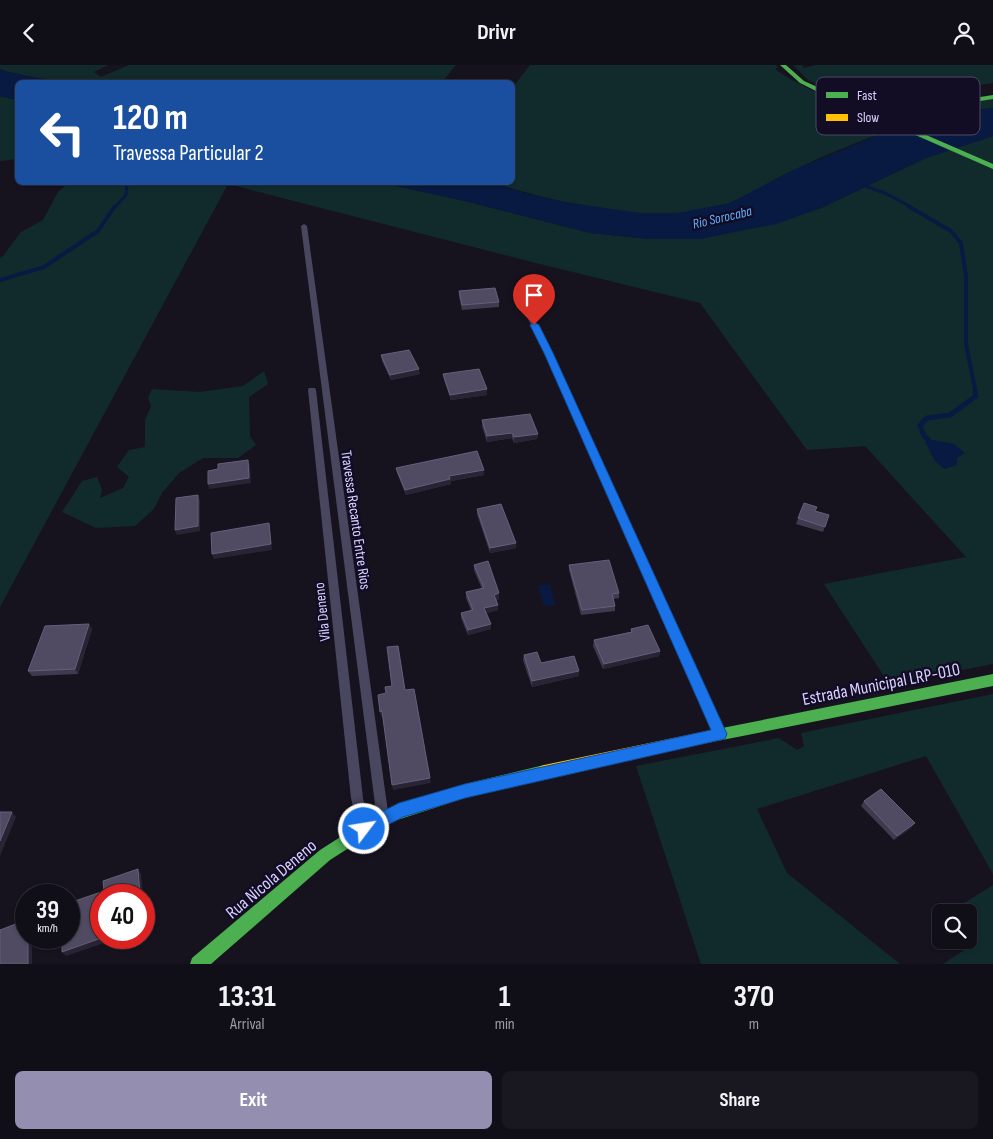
<!DOCTYPE html>
<style>
:root{--surface:#100e17;--page:#191720;--text:#f1f3f6;--muted:#9c9ca1;--line:#302e36;--accent:#948eb1}
body{margin:0;font-family:"Sofia Sans Condensed",sans-serif;background:var(--page);color:var(--text);height:100vh;display:flex;flex-direction:column;font-size:19px;white-space:nowrap}
*{box-sizing:border-box;margin:0}
p{font-size:16px;color:var(--muted)}
.icon{flex:none;width:28px;height:28px;fill:none;stroke:currentColor;stroke-width:2;stroke-linecap:round;stroke-linejoin:round}
.map{position:relative;height:899px;overflow:hidden}
.drawer{display:flex;flex-direction:column;background:var(--surface);flex:1}
.drawer>*{flex:none}
.hud{position:absolute;left:15px;top:15px;width:500px;height:105px;border-radius:8px;box-shadow:0 1px 4px #0004,0 0 0 1px var(--line);background:#1a4fa0;color:#fff;overflow:hidden}
.tools{position:absolute;left:932px;top:839px;display:grid;gap:10px}
.tools a{display:grid;place-items:center;width:45px;height:45px;border-radius:8px;background:var(--surface);box-shadow:0 1px 4px #0004,0 0 0 1px var(--line);font-size:25px}
.speed{position:absolute;left:15px;top:819px;display:flex;gap:10px;font-size:25px;font-weight:700;text-align:center}
.speed>*{display:grid;place-content:center;width:65px;height:65px;border-radius:50%;background:var(--surface);box-shadow:0 1px 4px #0004,0 0 0 1px var(--line);line-height:1}
.speed small{font-size:12px;font-weight:400}
.speed .limit{border:8px solid #d22;background:#fff;color:#111}
.pin{position:absolute;display:grid;place-items:center;width:42px;height:42px;color:#fff;margin:-51px -21px;border-radius:50% 50% 50% 0;rotate:-45deg;box-shadow:0 0 5px #0007}
.pin .icon{rotate:45deg}
.me{position:absolute;width:55px;margin:-28px;rotate:59deg;stroke-linejoin:round;filter:drop-shadow(0 0 4px #0008)}
.turn{display:flex;align-items:center;gap:18px;height:105px;padding:0 15px;font-size:22px}
.turn .icon{width:65px;height:65px;stroke-width:2.5}
.turn b{display:block;font-size:35px;line-height:42px}
.eta{display:flex;justify-content:space-evenly;align-items:center;height:85px;text-align:center}
.eta b{font-size:30px;font-weight:700;line-height:35px}
.primary-button{display:flex;gap:10px;margin-top:auto;padding:10px 15px}
.primary-button a{flex:1;height:58px;border-radius:8px;background:var(--accent);color:#fff;font-size:20px;font-weight:700;line-height:58px;text-align:center}
.primary-button a+a{background:var(--page);color:var(--text)}
header{display:flex;justify-content:space-between;align-items:center;height:65px;padding:0 15px;background:var(--surface);font-size:22px;font-weight:700}
.map>svg:first-child{display:block}
</style>
<header><svg class="icon" aria-label="back" viewBox="0 0 24 24"><path d="M15 5l-7 7 7 7"/></svg>Drivr<svg class="icon" aria-label="person" viewBox="0 0 24 24"><circle cx="12" cy="8" r="4"/><path d="M4 21q1-7 8-7t8 7"/></svg></header>
<div class="map">
<svg width="993" height="899" viewBox="0 0 993 899">
<rect width="100%" height="100%" fill="#16131f"/>
<g fill="#112b2d">
<path d="M 0,0 L 108,0 L 94,7 L 101,12 L 129,0 L 456,0 L 441,18 L 61,18 L 8,7 L 0,4 Z"/>
<path d="M 530,0 L 776,0 L 778,3 L 775,3 C 781,14 877,54 895,63 C 860,76 824,90 790,107 C 770,116 750,130 729,138 C 660,163 562,139 494,118 L 512,118 L 513,22 Z"/>
<path d="M 793,0 L 802,0 L 804,3 L 816,0 L 993,0 L 993,18 L 963,22 L 977,35 L 993,33 L 993,43 L 952,48 L 904,60 L 808,15 Z"/>
<path d="M 0,31 L 17,35 L 17,94 L 0,96 Z"/>
<path d="M 993,71 L 993,599 L 889,619 L 824,519 L 966,492 L 865,381 L 807,385 L 700,238 L 536,198 L 228,119 L 0,542 L 0,193 L 3,191 L 21,167 L 43,155 L 58,127 L 68,118 L 383,118 L 465,136 L 590,168 L 649,174 L 700,174 L 821,143 L 926,93 Z"/>
<path d="M 264,306 L 268,319 L 249,332 L 250,371 L 256,380 L 238,393 L 203,393 L 179,408 L 162,428 L 154,444 L 135,461 L 96,463 L 62,447 L 82,416 L 97,412 L 102,425 L 100,433 L 123,423 L 129,412 L 117,402 L 129,385 L 145,382 L 145,355 L 151,341 L 148,333 L 152,324 L 200,327 L 243,321 Z"/>
<path d="M 993,629 L 993,809 L 926,691 L 757,744 L 787,808 L 900,899 L 701,899 L 636,701 L 779,673 L 797,685 L 804,681 L 801,668 Z"/>
<path d="M 993,820 L 993,899 L 943,899 L 978,876 L 969,864 L 969,848 L 955,847 L 953,845 Z"/>
</g>
<g fill="#081a41">
<path d="M 0,4 L 8,7 L 61,17 L 18,18 L 17,35 L 0,31 Z"/>
<path d="M 993,43 L 993,71 L 926,93 L 821,143 L 776,159 L 700,174 L 649,174 L 590,168 L 465,136 L 383,118 L 494,118 L 525,128 L 565,137 L 639,148 L 678,148 L 730,138 L 791,106 L 895,63 L 952,48 Z"/>
<path d="M 928,374 L 954,379 L 965,388 L 957,393 L 957,400 L 944,404 L 935,396 L 925,377 Z"/>
<path d="M 550,519 L 555,540 L 544,541 L 538,521 Z"/>
</g>
<g fill="none" stroke-linecap="round" stroke-linejoin="round">
<g stroke="#081a41" stroke-width="3">
<path d="M 860,119 L 887,129 L 911,142"/>
<path d="M 115,142 L 126,130 L 127,118"/>
</g>
<g stroke="#081a41" stroke-width="4">
<path d="M 908,141 L 951,166 L 961,178 L 966,211 L 966,279 L 976,329"/>
<path d="M 0,215 L 44,202 L 98,166 L 115,141"/>
</g>
<path stroke="#081a41" stroke-width="5" d="M 928,374 L 924,371 L 920,360 L 927,353 L 950,350 L 976,331 L 975,327"/>
<g fill="#494760" fill-rule="evenodd">
<path d="M 304,159 L 307,161 L 388,747 L 386,751 L 382,752 L 378,751 L 376,747 L 301,161 Z"/>
<path d="M 527,244 L 530,246 L 553,288 L 724,667 L 723,670 L 719,672 L 715,670 L 714,667 L 545,288 L 524,246 Z"/>
<path d="M 309,323 L 315,323 L 316,325 L 363,733 L 369,759 L 367,763 L 363,765 L 359,763 L 357,759 L 351,733 L 308,325 Z"/>
</g>
<g fill="#4caf50" fill-rule="evenodd">
<path d="M 780,0 L 786,0 L 804,16 L 882,51 L 922,41 L 993,30 L 993,34 L 922,45 L 887,53 L 993,99 L 993,104 L 824,30 L 800,18 Z"/>
<path d="M 993,609 L 993,621 L 707,678 L 702,676 L 700,672 L 702,668 L 707,666 Z"/>
<path d="M 544,700 L 549,702 L 551,707 L 549,712 L 544,714 L 465,733 L 388,758 L 330,795 L 211,899 L 190,899 L 192,893 L 320,785 L 378,748 L 399,739 L 465,719 Z"/>
</g>
<path fill="#ffc107" fill-rule="evenodd" d="M 707,666 L 712,668 L 714,672 L 712,676 L 707,678 L 544,714 L 539,712 L 537,707 L 539,702 L 544,700 Z"/>
</g>
<g fill="#3f3b4f">
<path d="M 459,226 L 499,237 L 499,242 L 462,245 L 459,231 Z"/>
<path d="M 381,290 L 420,309 L 391,315 L 382,296 Z"/>
<path d="M 443,309 L 487,324 L 487,330 L 451,335 L 444,315 Z"/>
<path d="M 482,355 L 538,369 L 537,374 L 514,378 L 512,373 L 487,377 L 482,361 Z"/>
<path d="M 396,403 L 484,405 L 484,410 L 451,416 L 451,419 L 406,430 L 397,408 Z"/>
<path d="M 804,438 L 815,446 L 829,450 L 823,467 L 796,459 Z"/>
<path d="M 477,444 L 516,483 L 490,488 L 477,449 Z"/>
<path d="M 474,500 L 499,534 L 496,535 L 498,540 L 498,545 L 486,548 L 491,559 L 491,564 L 468,570 L 461,553 L 461,548 L 471,545 L 466,533 L 466,527 L 482,524 L 474,505 Z"/>
<path d="M 569,500 L 619,528 L 619,533 L 613,534 L 615,541 L 615,546 L 581,550 L 569,505 Z"/>
<path d="M 89,559 L 92,564 L 78,609 L 32,611 L 28,606 Z"/>
<path d="M 631,564 L 660,586 L 659,591 L 603,604 L 593,581 L 594,575 L 631,567 Z"/>
<path d="M 524,590 L 541,598 L 579,611 L 532,622 L 523,595 Z"/>
<path d="M 864,736 L 911,763 L 894,775 L 861,741 Z"/>
</g>
<g fill="#282434">
<path d="M 419,304 L 420,309 L 391,315 L 390,310 Z"/>
<path d="M 487,324 L 487,330 L 451,335 L 450,330 Z"/>
<path d="M 512,368 L 512,373 L 487,377 L 487,371 Z"/>
<path d="M 538,369 L 537,374 L 514,378 L 514,372 Z"/>
<path d="M 248,395 L 250,400 L 251,418 L 209,424 L 208,419 Z"/>
<path d="M 484,405 L 484,410 L 451,416 L 451,419 L 406,430 L 405,425 L 449,411 Z"/>
<path d="M 198,430 L 200,435 L 200,466 L 177,470 L 175,465 Z"/>
<path d="M 269,458 L 270,464 L 272,485 L 214,494 L 212,489 Z"/>
<path d="M 516,478 L 516,483 L 490,488 L 490,483 Z"/>
<path d="M 499,528 L 499,534 L 494,535 L 494,530 Z"/>
<path d="M 498,540 L 498,545 L 484,549 L 484,543 Z"/>
<path d="M 89,559 L 92,564 L 78,609 L 75,604 Z"/>
<path d="M 491,559 L 491,564 L 468,570 L 468,565 Z"/>
<path d="M 660,586 L 659,591 L 603,604 L 604,599 Z"/>
<path d="M 579,606 L 579,611 L 532,622 L 532,616 Z"/>
<path d="M 382,646 L 383,651 L 381,652 L 380,647 Z"/>
<path d="M 430,713 L 431,718 L 393,725 L 392,720 Z"/>
<path d="M 12,747 L 16,752 L 0,791 L 0,776 Z"/>
<path d="M 915,758 L 911,763 L 894,775 L 897,771 Z"/>
<path d="M 138,804 L 141,809 L 143,830 L 140,830 Z"/>
<rect x="28" y="872" width="4" height="27"/>
<path d="M 104,872 L 109,872 L 110,876 L 66,891 L 62,887 Z"/>
</g>
<g fill="#504b62" stroke="#65607b">
<path d="M 495,223 L 499,237 L 462,240 L 459,226 Z"/>
<path d="M 409,285 L 419,304 L 390,310 L 381,290 Z"/>
<path d="M 479,304 L 487,324 L 450,330 L 443,309 Z"/>
<path d="M 530,349 L 538,369 L 514,372 L 512,368 L 487,371 L 482,355 Z"/>
<path d="M 477,386 L 484,405 L 449,411 L 450,414 L 405,425 L 396,403 Z"/>
<path d="M 248,395 L 249,413 L 208,419 L 208,406 L 218,404 L 218,399 Z"/>
<path d="M 198,430 L 198,461 L 175,465 L 176,433 Z"/>
<path d="M 804,438 L 817,442 L 815,446 L 829,450 L 825,462 L 798,453 Z"/>
<path d="M 501,439 L 516,478 L 490,483 L 477,444 Z"/>
<path d="M 269,458 L 271,479 L 212,489 L 211,468 Z"/>
<path d="M 609,495 L 619,528 L 612,529 L 615,541 L 582,545 L 569,500 Z"/>
<path d="M 488,496 L 499,528 L 494,530 L 498,540 L 484,543 L 491,559 L 468,565 L 461,548 L 473,545 L 466,527 L 484,523 L 474,500 Z"/>
<path d="M 89,559 L 75,604 L 28,606 L 45,561 Z"/>
<path d="M 648,560 L 660,586 L 604,599 L 594,575 L 632,567 L 631,564 Z"/>
<path d="M 398,581 L 405,625 L 414,624 L 430,713 L 392,720 L 382,646 L 380,647 L 378,630 L 386,628 L 385,622 L 392,621 L 387,582 Z"/>
<path d="M 537,587 L 541,598 L 574,591 L 579,606 L 532,616 L 524,590 Z"/>
<path d="M 881,724 L 915,758 L 897,771 L 864,736 Z"/>
<path d="M 0,747 L 12,747 L 0,776 Z"/>
<path d="M 138,804 L 140,830 L 101,830 L 101,872 L 104,872 L 62,887 L 62,872 L 69,872 L 69,838 L 104,826 L 103,816 Z"/>
<path d="M 26,855 L 26,872 L 28,872 L 28,899 L 0,899 L 0,865 Z"/>
</g>
<path fill="#1a73e8" stroke="#114b97" d="M 534,257 L 539,260 L 553,288 L 727,669 L 725,674 L 720,675 L 465,733 L 403,752 L 364,772 L 358,770 L 356,764 L 358,759 L 399,738 L 465,719 L 711,665 L 544,288 L 530,260 Z"/>
<g text-anchor="middle" stroke-width="5" stroke-linejoin="round" paint-order="stroke">
<g font-size="14" font-style="italic" fill="#5fb0ff" stroke="#120d25">
<text transform="translate(722 152) rotate(-13)" y="5">Rio Sorocaba</text>
</g>
<g font-size="15" fill="#d8d1ff" stroke="#120d25">
<text transform="translate(356 455) rotate(82)" y="5">Travessa Recanto Entre Rios</text>
<text transform="translate(322 547) rotate(-96)" y="5">Vila Deneno</text>
</g>
<g font-size="18" fill="#d8d1ff" stroke="#120d25">
<text transform="translate(881 619) rotate(-11)" y="6">Estrada Municipal LRP-010</text>
<text transform="translate(271 814) rotate(-40)" y="6">Rua Nicola Deneno</text>
</g>
</g>
<rect x="816" y="12" width="164" height="58" rx="8" fill="#120d25" stroke="#4d4866" stroke-width="1"/>
<rect x="826" y="27" width="22" height="6" fill="#4caf50"/>
<rect x="826" y="49" width="22" height="7" fill="#ffc107"/>
<g font-size="14" fill="#d8d1ff">
<text x="857" y="35">Fast</text>
<text x="857" y="57">Slow</text>
</g>
</svg>
<div class="tools">
<a><svg class="icon" aria-label="search" viewBox="0 0 24 24"><circle cx="10" cy="10" r="6"/><path d="M15 15l6 6"/></svg></a>
</div>
<div class="speed"><div>39<small>km/h</small></div><div class="limit">40</div></div>
<div class="pin" style="left:534px;top:260px;background:#d93025"><svg class="icon" aria-label="arrive" viewBox="0 0 24 24"><path d="M6 21V4h12l-3 4 3 4H6"/></svg></div>
<svg class="me" style="left:364px;top:764px" viewBox="-20 -20 40 40"><circle r="17" fill="#1a73e8" stroke="#fff" stroke-width="3"/><path d="M0-11L8 9 0 5-8 9z" fill="#fff"/></svg>
<div class="hud">
<div class="turn"><svg class="icon" aria-label="left" viewBox="0 0 24 24"><path d="M17 20v-9H6M10 6l-5 5 5 5"/></svg><div><b>120 m</b>Travessa Particular 2</div></div>
</div>
</div>
<section class="drawer">
<div class="eta">
<div><b>13:31</b><p>Arrival</p></div>
<div><b>1</b><p>min</p></div>
<div><b>370</b><p>m</p></div>
</div>
<div class="primary-button"><a>Exit</a><a>Share</a></div>
</section>
